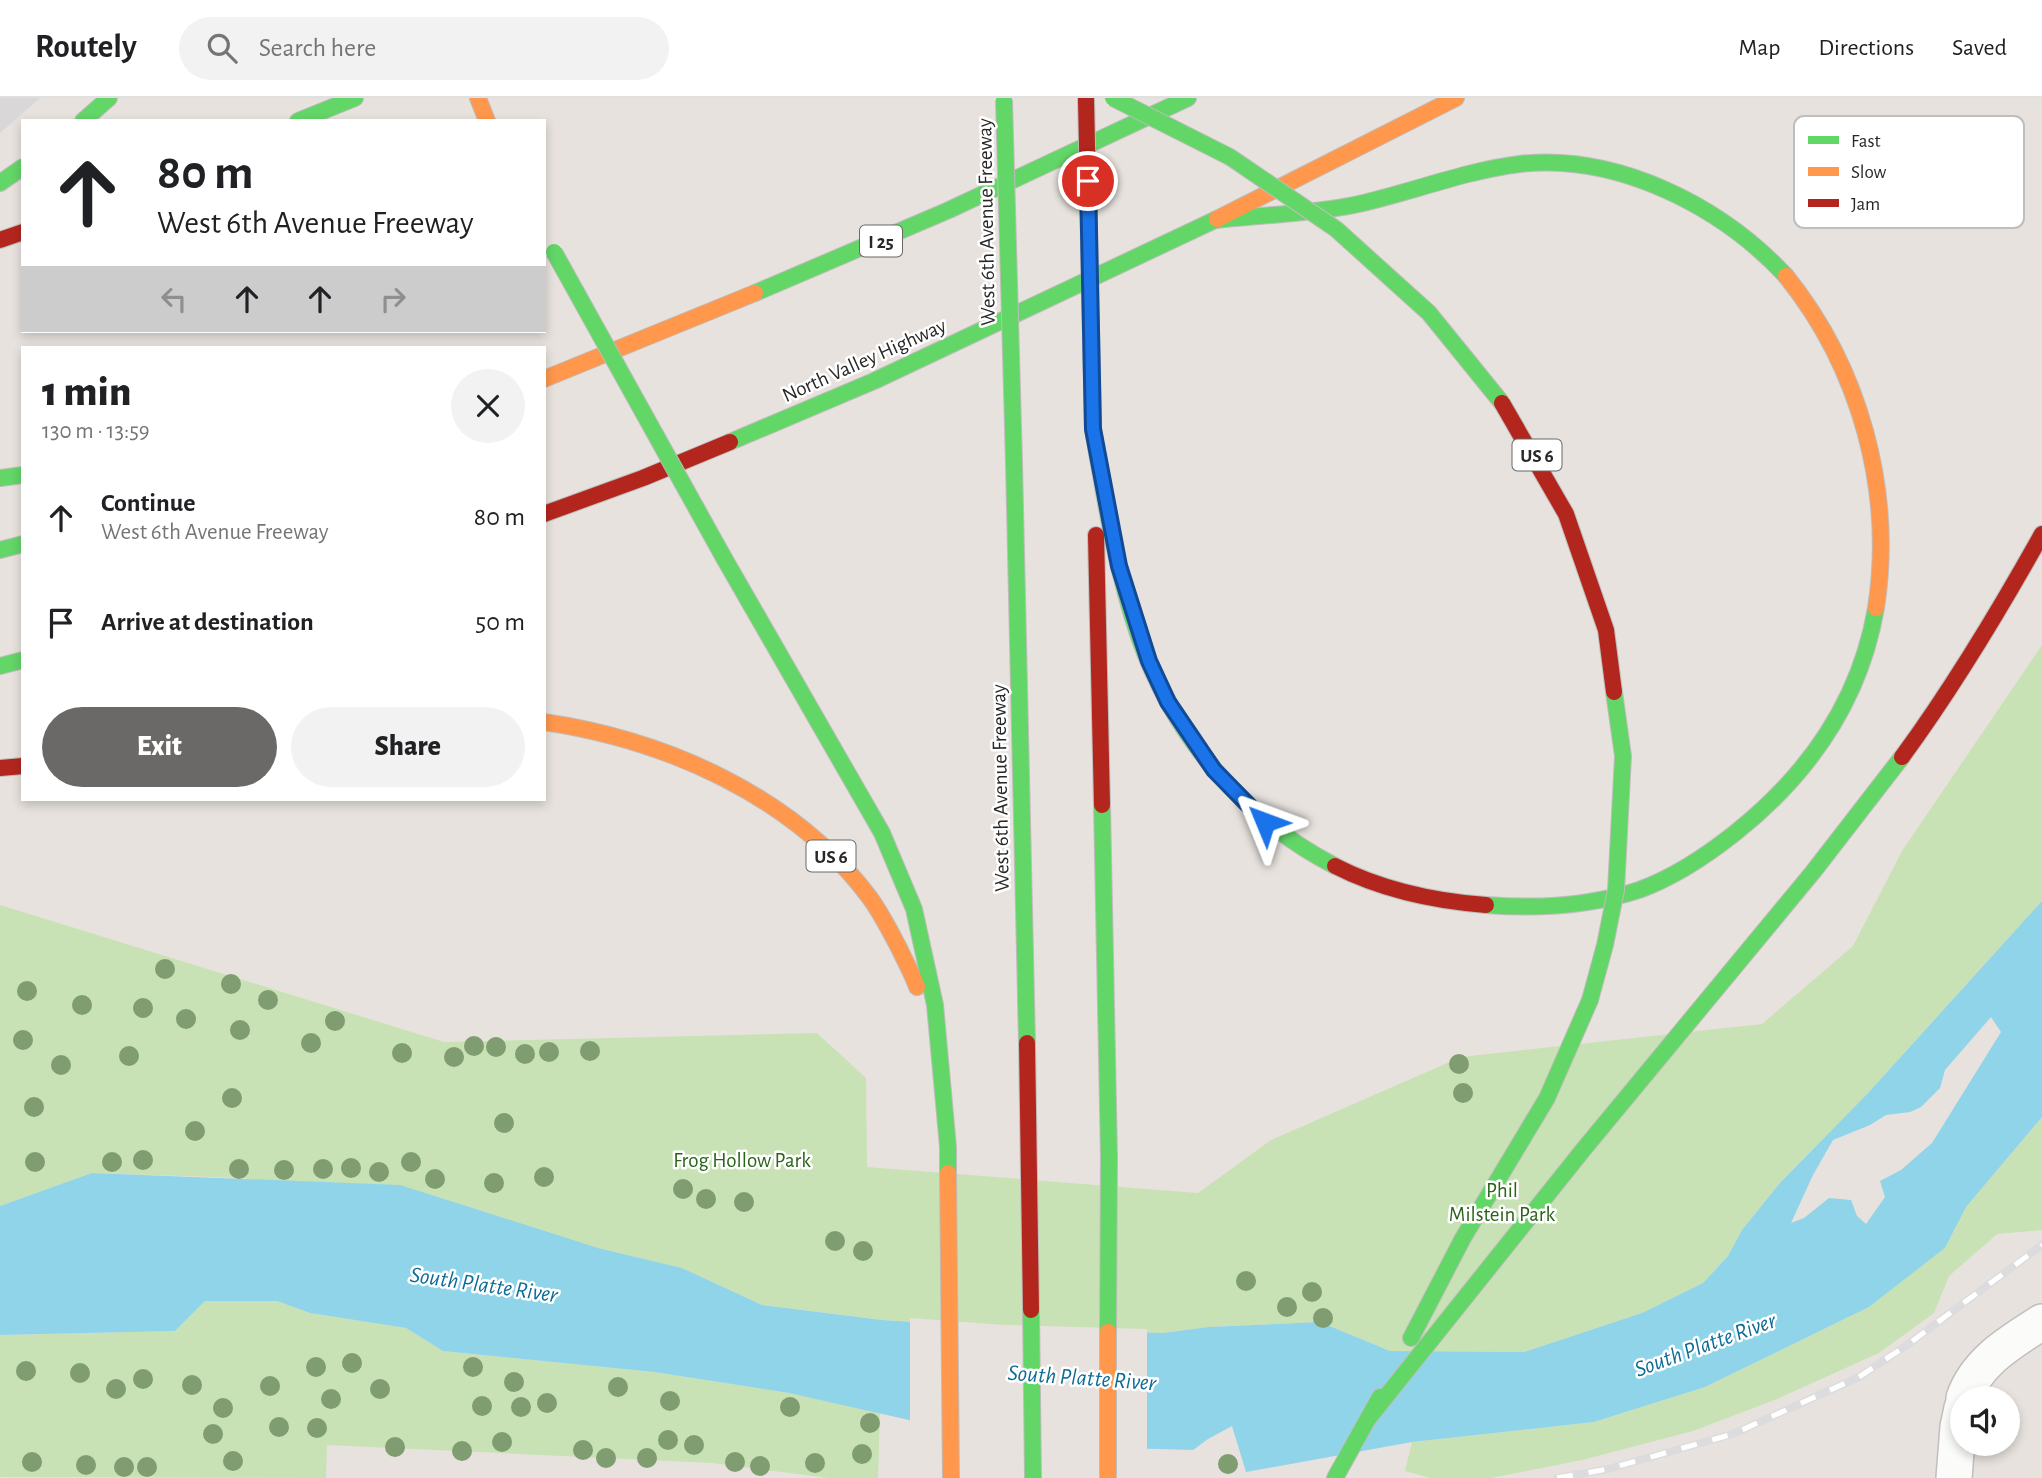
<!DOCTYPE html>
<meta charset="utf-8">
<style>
:root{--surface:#fff;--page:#f2f2f2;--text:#202124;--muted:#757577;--line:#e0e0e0;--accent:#6b6967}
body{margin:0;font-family:"Alegreya Sans",sans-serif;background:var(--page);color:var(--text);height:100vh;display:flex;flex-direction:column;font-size:26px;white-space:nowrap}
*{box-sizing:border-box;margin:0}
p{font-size:23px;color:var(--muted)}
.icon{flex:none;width:38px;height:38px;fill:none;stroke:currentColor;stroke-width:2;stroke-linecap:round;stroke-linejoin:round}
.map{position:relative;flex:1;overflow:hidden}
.details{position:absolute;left:21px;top:248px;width:525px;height:455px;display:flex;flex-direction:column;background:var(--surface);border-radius:0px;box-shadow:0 4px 10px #0003}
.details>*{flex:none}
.top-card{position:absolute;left:21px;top:21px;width:525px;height:214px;border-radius:0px;box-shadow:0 4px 10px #0003;background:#fff;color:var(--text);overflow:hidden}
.fabs{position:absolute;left:1950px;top:1288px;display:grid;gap:14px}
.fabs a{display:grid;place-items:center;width:70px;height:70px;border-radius:50%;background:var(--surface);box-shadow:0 4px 10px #0003;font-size:35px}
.pin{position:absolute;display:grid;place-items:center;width:60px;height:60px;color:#fff;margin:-30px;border:4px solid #fff;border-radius:50%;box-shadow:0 2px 7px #0007}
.me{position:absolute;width:77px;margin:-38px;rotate:314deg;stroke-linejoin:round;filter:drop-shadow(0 0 5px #0008)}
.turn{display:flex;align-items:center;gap:24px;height:147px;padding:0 21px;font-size:32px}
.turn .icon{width:91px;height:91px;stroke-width:2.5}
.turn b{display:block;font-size:49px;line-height:60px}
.lanes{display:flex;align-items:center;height:66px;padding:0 21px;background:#0003;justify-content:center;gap:35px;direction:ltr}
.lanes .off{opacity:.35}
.round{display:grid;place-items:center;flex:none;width:74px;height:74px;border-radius:37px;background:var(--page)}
.headline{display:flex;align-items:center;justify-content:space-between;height:119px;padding:0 21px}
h1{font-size:42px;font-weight:800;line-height:52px}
.primary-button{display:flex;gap:14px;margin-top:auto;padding:14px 21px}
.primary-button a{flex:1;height:80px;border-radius:42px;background:var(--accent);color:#fff;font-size:28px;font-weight:800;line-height:80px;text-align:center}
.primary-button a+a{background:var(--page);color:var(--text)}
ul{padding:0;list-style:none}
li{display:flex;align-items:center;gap:21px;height:105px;padding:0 21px}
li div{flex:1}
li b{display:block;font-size:26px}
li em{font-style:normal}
header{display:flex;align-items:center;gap:42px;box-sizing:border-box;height:98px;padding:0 35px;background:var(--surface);border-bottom:2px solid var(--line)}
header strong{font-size:33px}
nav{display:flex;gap:38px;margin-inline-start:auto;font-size:24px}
.search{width:490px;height:63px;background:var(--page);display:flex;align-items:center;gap:18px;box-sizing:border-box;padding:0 24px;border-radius:38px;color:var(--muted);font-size:26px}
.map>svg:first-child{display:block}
</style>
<header>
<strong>Routely</strong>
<div class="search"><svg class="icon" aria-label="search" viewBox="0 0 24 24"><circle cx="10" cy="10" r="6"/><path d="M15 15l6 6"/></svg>Search here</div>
<nav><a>Map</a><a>Directions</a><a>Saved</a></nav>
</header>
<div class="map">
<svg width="2042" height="1380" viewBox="0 0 2042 1380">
<rect width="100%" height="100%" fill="#e7e2dd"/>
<path fill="#dad7d9" d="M 0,0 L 40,0 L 0,35 Z"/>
<g fill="#c9e2b5">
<path d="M 2042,547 L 2042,803 L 1868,995 L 1779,1086 L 1742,1132 L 1728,1158 L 1703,1185 L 1642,1215 L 1524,1254 L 1390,1253 L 1320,1224 L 1208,1229 L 1163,1235 L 1005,1230 L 882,1222 L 762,1207 L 682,1170 L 598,1150 L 242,1080 L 93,1075 L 0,1108 L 0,807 L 444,944 L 817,935 L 866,980 L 867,1069 L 1198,1095 L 1271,1042 L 1461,959 L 1762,926 L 1853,848 L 1902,753 Z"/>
<path d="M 2042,1019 L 2042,1132 L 1997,1136 L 1949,1178 L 1934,1215 L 1879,1255 L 1777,1301 L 1693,1333 L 1582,1362 L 1491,1380 L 1430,1380 L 1405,1373 L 1412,1344 L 1594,1324 L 1705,1289 L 1869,1209 L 1945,1150 L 1966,1109 Z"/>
<path d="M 205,1203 L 277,1203 L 310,1215 L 406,1230 L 443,1253 L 654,1274 L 789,1295 L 880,1314 L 878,1380 L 829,1380 L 712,1365 L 327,1347 L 326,1380 L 0,1379 L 0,1237 L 175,1233 Z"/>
</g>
<path fill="#90d4ea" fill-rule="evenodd" d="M 2042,803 L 2042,1019 L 1966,1109 L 1945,1150 L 1869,1209 L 1705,1289 L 1594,1324 L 1412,1344 L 1246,1374 L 1232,1328 L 1208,1341 L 1193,1352 L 1020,1347 L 789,1295 L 654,1274 L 443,1253 L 406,1230 L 310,1215 L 277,1203 L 205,1203 L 175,1233 L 0,1237 L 0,1108 L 92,1075 L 400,1087 L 598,1150 L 682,1170 L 762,1207 L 882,1222 L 1005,1230 L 1163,1235 L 1208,1229 L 1320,1224 L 1390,1253 L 1524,1254 L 1642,1215 L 1703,1185 L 1728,1158 L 1742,1132 L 1779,1086 L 1868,995 ZM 1991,919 L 2001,934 L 1932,1045 L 1901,1072 L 1880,1083 L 1885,1099 L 1866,1126 L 1857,1118 L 1851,1102 L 1829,1100 L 1804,1120 L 1791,1125 L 1813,1077 L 1833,1042 L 1870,1027 L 1886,1017 L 1910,1014 L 1921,1009 L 1940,990 L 1945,972 Z"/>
<path fill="#e7e2dd" d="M 910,1220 L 1005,1227 L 1147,1231 L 1147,1354 L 1020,1351 L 910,1325 Z"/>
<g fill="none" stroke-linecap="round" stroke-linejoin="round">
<g stroke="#c0bebf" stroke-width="38">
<g id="street">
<path d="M 1964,1300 C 1977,1263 2011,1244 2042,1224"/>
<path d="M 1954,1380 L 1958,1329 L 1962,1310"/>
</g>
</g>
<g stroke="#bfbdbc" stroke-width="18">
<g id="fast">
<path d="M 83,23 L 109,0"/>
<path d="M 298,23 L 355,0"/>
<path d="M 0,85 L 23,69"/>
<path d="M 1216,122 C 1262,117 1309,116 1354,107 C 1410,95 1463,73 1520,66 C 1617,55 1721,108 1786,178"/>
<path d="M 755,195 L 949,112 L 1188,0"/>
<path d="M 1093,331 C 1105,401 1116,472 1139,539 C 1173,636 1243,721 1335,768"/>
<path d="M 730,344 L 874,283 L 1217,121"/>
<path d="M 1014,365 L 1027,945"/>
<path d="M 0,380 L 23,377"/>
<path d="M 0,452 L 23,446"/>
<path d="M 724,460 L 882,735 L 914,811 L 935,907 L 948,1049 L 948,1075"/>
<path d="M 0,568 L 23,562"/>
<path d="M 1102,707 L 1109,1059 L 1108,1234"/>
<path d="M 1486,807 C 1537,811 1590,808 1639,792 C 1675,779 1706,758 1735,735 C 1808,677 1860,603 1876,510"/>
<path d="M 1031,1212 L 1033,1380"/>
<path d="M 1411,1240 L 1463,1140 L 1547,1000 L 1590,902"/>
<path d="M 1368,1321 L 1583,1052 L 1813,774 L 1902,659"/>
<path d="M 1335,1380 L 1380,1299"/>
</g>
</g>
<g stroke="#bfbdbc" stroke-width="18">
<g id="slow">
<path d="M 478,0 L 487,23"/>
<path d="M 1217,121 L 1456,0"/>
<path d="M 1786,178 C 1860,270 1894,393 1876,510"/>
<path d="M 544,281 L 755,195"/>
<path d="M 544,624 C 666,642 794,698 870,800 C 881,815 890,833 899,850 C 905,863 912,875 917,889"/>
<path d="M 948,1075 L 951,1380"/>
<path d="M 1108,1380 L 1108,1234"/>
</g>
</g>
<g stroke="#bfbdbc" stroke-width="18">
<g id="jam">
<path d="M 0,142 L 23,134"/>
<path d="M 544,416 L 643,380 L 730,344"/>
<path d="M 1096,437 L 1102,707"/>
<path d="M 1902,659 C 1954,588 1999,513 2042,436"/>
<path d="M 0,670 L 23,668"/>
<path d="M 1335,768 C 1382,792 1433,803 1486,807"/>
<path d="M 1027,945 L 1031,1212"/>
</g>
</g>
<use href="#street" stroke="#fbfbfa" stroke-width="35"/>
<use href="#fast" stroke="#63d668" stroke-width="16"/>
<use href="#slow" stroke="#ff974d" stroke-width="16"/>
<use href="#jam" stroke="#b3261e" stroke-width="16"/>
<g stroke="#dcdcde" stroke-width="8">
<path id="rail" d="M 1557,1380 L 1608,1371 L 1733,1336 L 1859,1279 L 1907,1247 L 2042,1147"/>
</g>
<use href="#rail" stroke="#fff" stroke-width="5" stroke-dasharray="16" stroke-linecap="butt"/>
<g stroke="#bfbdbc" stroke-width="18" stroke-linecap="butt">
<g id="fast-bridge">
<path d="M 1113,0 L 1230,59 L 1336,131 L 1429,215 L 1502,305"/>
<path d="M 1004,2 L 1014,365"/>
<path d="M 554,154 L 724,460"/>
<path d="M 1091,236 L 1093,331"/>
<path d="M 1590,902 L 1605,847 L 1616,792 L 1623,658 L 1614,594"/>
</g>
</g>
<g stroke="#bfbdbc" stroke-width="18" stroke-linecap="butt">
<g id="jam-bridge">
<path d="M 1086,0 L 1091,236"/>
<path d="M 1502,305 L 1566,416 L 1606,532 L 1614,594"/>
</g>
</g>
<use href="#fast-bridge" stroke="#63d668" stroke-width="16"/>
<use href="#jam-bridge" stroke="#b3261e" stroke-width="16"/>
</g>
<g fill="#7f9d71">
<circle cx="165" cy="871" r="10"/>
<circle cx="231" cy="886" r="10"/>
<circle cx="27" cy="893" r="10"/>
<circle cx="268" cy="902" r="10"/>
<circle cx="82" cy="907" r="10"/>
<circle cx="143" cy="910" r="10"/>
<circle cx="186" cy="921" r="10"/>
<circle cx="335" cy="923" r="10"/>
<circle cx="240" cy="932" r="10"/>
<circle cx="23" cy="942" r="10"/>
<circle cx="311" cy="945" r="10"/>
<circle cx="474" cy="948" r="10"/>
<circle cx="496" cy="949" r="10"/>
<circle cx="590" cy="953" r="10"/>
<circle cx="549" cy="954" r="10"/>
<circle cx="402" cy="955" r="10"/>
<circle cx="525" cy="956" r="10"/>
<circle cx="129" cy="958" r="10"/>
<circle cx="454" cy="959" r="10"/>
<circle cx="1459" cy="966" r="10"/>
<circle cx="61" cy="967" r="10"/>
<circle cx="1463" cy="995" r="10"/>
<circle cx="232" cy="1000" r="10"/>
<circle cx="34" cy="1009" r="10"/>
<circle cx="504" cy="1025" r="10"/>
<circle cx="195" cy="1033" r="10"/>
<circle cx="143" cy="1062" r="10"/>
<circle cx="35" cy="1064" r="10"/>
<circle cx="112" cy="1064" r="10"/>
<circle cx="411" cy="1064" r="10"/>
<circle cx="351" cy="1070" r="10"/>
<circle cx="239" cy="1071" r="10"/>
<circle cx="323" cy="1071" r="10"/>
<circle cx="284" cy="1072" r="10"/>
<circle cx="379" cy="1074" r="10"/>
<circle cx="544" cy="1079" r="10"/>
<circle cx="435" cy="1081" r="10"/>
<circle cx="494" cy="1085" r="10"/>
<circle cx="683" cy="1091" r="10"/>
<circle cx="706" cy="1101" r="10"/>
<circle cx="744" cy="1104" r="10"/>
<circle cx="835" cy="1143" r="10"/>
<circle cx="863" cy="1153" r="10"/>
<circle cx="1246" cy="1183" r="10"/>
<circle cx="1312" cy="1194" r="10"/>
<circle cx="1287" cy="1209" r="10"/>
<circle cx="1323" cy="1220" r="10"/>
<circle cx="352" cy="1265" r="10"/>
<circle cx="316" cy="1269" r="10"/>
<circle cx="473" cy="1269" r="10"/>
<circle cx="26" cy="1273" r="10"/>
<circle cx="80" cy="1275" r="10"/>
<circle cx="143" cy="1281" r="10"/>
<circle cx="514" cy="1284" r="10"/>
<circle cx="192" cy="1287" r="10"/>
<circle cx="270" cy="1288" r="10"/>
<circle cx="618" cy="1289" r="10"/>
<circle cx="116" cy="1291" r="10"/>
<circle cx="380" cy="1291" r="10"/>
<circle cx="331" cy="1301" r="10"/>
<circle cx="670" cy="1303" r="10"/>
<circle cx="547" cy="1305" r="10"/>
<circle cx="482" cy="1308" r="10"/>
<circle cx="521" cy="1309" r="10"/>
<circle cx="790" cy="1309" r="10"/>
<circle cx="223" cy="1310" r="10"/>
<circle cx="870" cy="1325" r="10"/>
<circle cx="279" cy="1329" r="10"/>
<circle cx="317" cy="1330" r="10"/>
<circle cx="213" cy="1336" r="10"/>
<circle cx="668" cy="1342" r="10"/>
<circle cx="502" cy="1344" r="10"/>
<circle cx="694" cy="1347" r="10"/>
<circle cx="395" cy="1349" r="10"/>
<circle cx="583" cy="1352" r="10"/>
<circle cx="462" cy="1353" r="10"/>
<circle cx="862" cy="1356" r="10"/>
<circle cx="606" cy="1360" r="10"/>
<circle cx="647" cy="1360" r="10"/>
<circle cx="233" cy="1363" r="10"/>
<circle cx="32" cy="1364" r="10"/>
<circle cx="735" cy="1364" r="10"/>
<circle cx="815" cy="1365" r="10"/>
<circle cx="1228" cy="1366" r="10"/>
<circle cx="86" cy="1367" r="10"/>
<circle cx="760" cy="1368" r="10"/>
<circle cx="124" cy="1369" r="10"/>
<circle cx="147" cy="1369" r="10"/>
</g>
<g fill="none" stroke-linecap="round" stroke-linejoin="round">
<g stroke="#114b97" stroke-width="18">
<path id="route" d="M 1088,83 L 1093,331 L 1119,468 L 1149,563 L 1168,604 L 1214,672 L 1265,724"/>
</g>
<use href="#route" stroke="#1a73e8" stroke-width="12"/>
</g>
<g text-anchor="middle" stroke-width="5" stroke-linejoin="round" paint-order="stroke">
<g fill="#fff" stroke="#686868" stroke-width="2">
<rect x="860" y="127.5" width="42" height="31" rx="5"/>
<rect x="1512.5" y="341.5" width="49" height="31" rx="5"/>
<rect x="806.5" y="742.5" width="49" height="31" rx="5"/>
</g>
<g font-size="19" font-weight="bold" fill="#282828">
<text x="881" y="150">I 25</text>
<text x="1537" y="364">US 6</text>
<text x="831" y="765">US 6</text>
</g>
<g font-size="21" fill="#282828" stroke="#fff">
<text transform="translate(986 124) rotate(-91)" y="7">West 6th Avenue Freeway</text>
<text transform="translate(864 262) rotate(-24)" y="7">North Valley Highway</text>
<text transform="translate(1000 690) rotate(-91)" y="7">West 6th Avenue Freeway</text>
</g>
<g font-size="21" fill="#2a6419" stroke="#fff">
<text x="742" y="1069">Frog Hollow Park</text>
<text x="1502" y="1099">Phil<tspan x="1502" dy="24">Milstein Park</tspan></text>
</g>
<g font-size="23" font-style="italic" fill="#0c6b97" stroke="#fff">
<text transform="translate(484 1186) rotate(8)" y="8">South Platte River</text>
<text transform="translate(1705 1246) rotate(-20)" y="8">South Platte River</text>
<text transform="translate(1082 1279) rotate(4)" y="8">South Platte River</text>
</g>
</g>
<rect x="1794" y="18" width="230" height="112" rx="10" fill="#fff" stroke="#bebebe" stroke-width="2"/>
<rect x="1808" y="38" width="31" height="8" fill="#63d668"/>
<rect x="1808" y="69" width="31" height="9" fill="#ff974d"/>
<rect x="1808" y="101" width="31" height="8" fill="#b3261e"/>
<g font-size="19" fill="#282828">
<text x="1851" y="49">Fast</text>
<text x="1851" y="80">Slow</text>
<text x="1851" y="112">Jam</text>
</g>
</svg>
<div class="fabs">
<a><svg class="icon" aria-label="sound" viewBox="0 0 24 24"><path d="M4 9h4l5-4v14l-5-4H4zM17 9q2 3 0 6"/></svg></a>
</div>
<div class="pin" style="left:1088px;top:83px;background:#d93025"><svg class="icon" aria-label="arrive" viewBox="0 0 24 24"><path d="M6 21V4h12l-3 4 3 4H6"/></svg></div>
<svg class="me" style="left:1265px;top:724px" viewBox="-20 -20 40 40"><path d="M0-17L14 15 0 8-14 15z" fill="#1a73e8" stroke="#fff" stroke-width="4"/></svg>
<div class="top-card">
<div class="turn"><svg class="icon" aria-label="ahead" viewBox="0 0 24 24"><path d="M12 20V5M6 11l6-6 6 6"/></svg><div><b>80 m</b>West 6th Avenue Freeway</div></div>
<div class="lanes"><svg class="icon off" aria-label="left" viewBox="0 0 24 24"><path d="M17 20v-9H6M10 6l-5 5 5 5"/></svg><svg class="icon" aria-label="ahead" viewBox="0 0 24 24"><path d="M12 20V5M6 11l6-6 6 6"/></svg><svg class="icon" aria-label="ahead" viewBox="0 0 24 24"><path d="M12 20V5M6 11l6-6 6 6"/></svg><svg class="icon off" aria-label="right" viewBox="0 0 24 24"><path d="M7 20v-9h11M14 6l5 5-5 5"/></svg></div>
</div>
<section class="details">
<div class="headline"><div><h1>1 min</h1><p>130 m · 13:59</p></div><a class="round"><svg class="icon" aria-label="close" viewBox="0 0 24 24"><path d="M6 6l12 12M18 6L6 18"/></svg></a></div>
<ul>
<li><svg class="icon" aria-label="ahead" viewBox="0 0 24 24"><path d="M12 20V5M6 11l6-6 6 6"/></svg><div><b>Continue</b><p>West 6th Avenue Freeway</p></div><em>80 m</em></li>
<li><svg class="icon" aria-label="arrive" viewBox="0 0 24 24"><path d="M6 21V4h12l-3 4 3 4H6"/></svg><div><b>Arrive at destination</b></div><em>50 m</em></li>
</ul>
<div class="primary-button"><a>Exit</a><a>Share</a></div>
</section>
</div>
